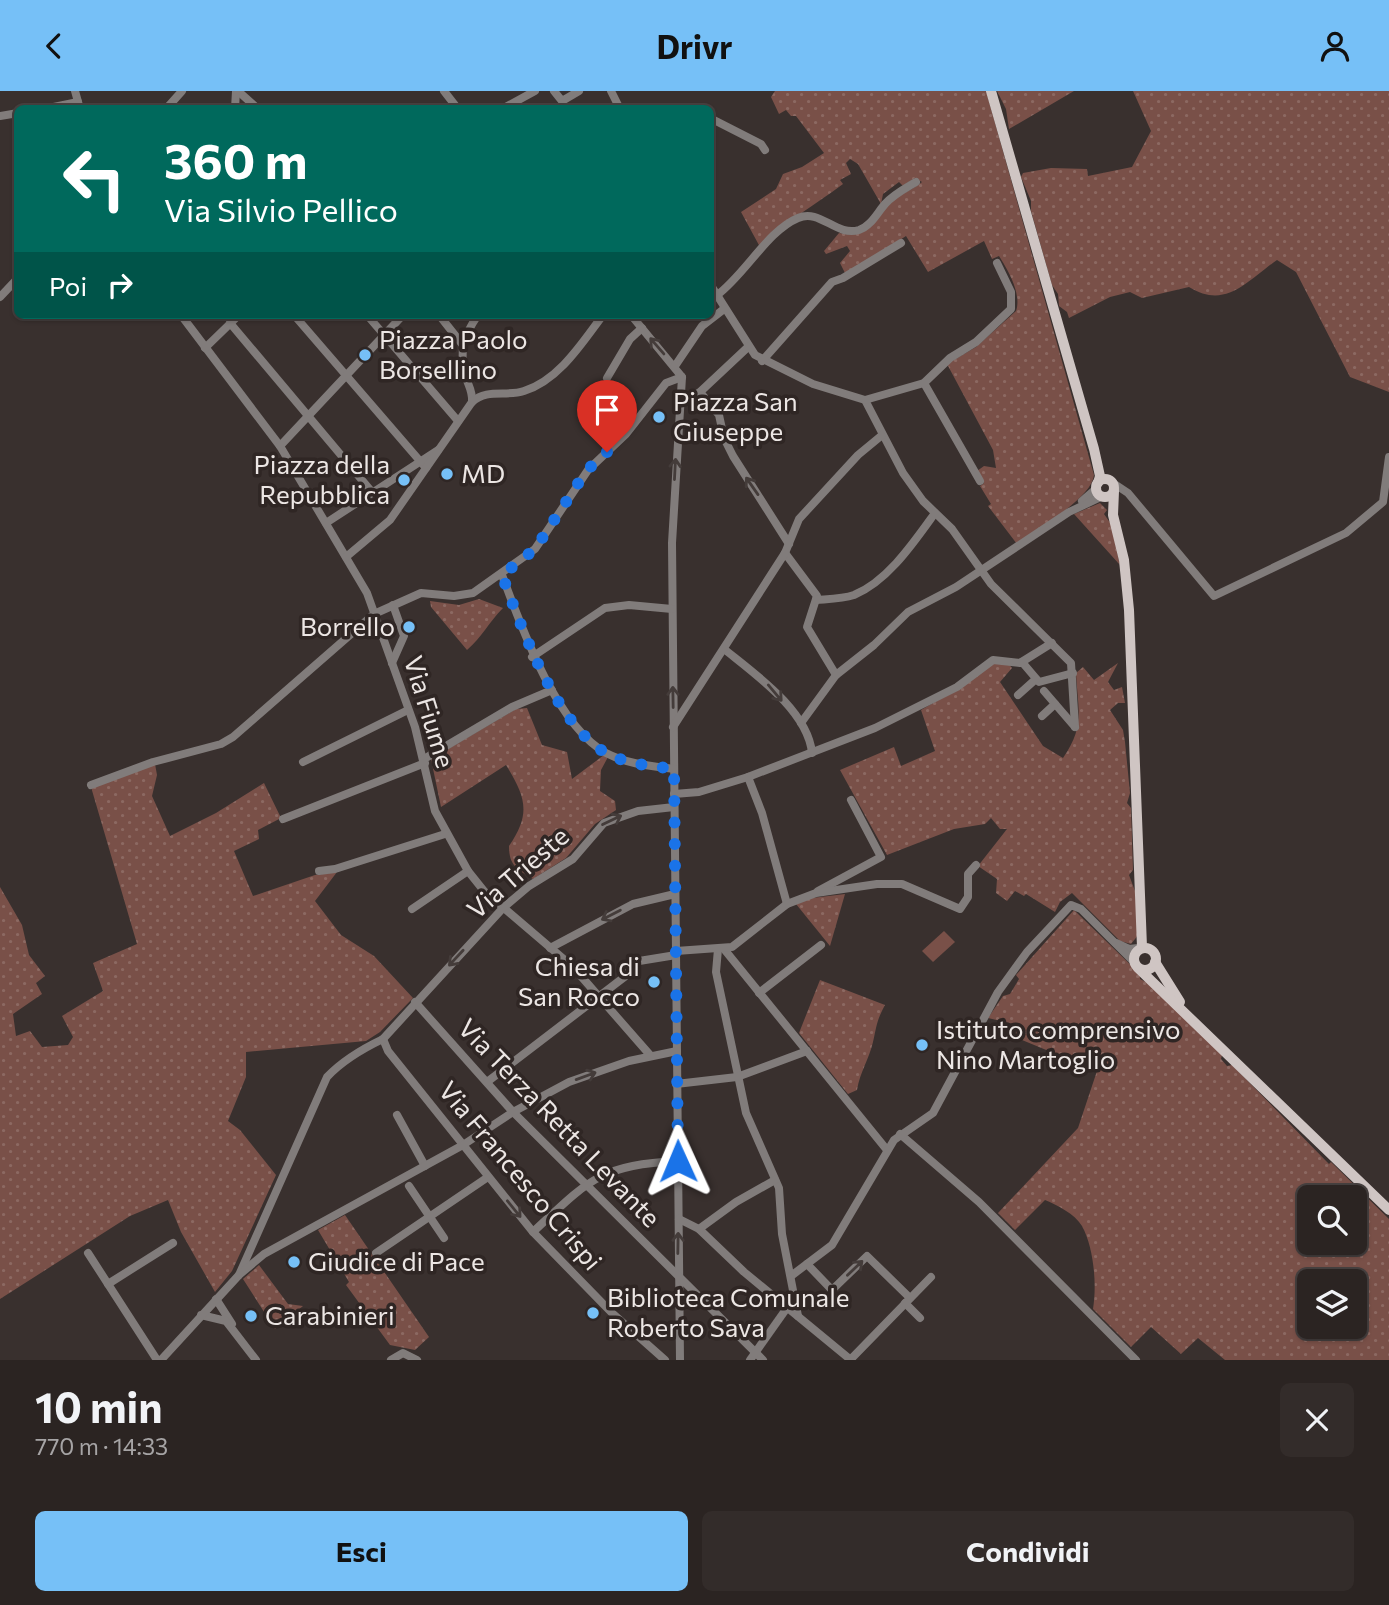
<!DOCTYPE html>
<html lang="it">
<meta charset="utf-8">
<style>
:root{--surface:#2b2422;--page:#332c2a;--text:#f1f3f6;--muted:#a6a4a5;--line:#474140;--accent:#76c0f7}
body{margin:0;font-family:Commissioner,sans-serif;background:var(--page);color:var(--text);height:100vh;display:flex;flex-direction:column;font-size:26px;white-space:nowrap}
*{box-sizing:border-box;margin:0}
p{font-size:23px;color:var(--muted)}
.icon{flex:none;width:38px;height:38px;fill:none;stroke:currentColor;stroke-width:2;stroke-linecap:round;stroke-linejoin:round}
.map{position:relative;height:1269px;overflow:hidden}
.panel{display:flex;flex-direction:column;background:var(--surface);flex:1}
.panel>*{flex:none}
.banner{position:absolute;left:14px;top:14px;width:700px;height:214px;border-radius:10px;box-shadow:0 2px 5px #0004,0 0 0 2px var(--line);background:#00695c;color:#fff;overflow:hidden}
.buttons{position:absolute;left:1297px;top:1094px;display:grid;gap:14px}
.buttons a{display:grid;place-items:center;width:70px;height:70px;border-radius:10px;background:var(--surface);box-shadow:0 2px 5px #0004,0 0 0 2px var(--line);font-size:35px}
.pin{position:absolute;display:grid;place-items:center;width:60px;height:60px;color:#fff;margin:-72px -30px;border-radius:50% 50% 50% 0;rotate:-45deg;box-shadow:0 0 7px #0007}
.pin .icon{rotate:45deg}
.me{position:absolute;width:77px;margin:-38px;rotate:359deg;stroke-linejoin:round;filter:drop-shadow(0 0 5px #0008)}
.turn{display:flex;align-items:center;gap:24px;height:147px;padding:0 35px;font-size:32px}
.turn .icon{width:91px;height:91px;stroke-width:2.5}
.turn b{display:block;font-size:49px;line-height:60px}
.then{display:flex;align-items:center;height:66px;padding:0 35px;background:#0003;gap:14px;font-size:26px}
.round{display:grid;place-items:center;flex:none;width:74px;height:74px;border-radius:10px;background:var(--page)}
.summary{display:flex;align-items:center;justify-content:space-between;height:119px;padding:0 35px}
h1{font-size:42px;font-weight:700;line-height:52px}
.button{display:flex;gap:14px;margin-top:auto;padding:14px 35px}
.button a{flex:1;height:80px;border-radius:10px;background:var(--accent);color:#111;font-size:28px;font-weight:700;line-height:80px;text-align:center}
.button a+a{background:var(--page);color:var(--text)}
header{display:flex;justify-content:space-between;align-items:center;height:91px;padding:0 35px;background:var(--accent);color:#111;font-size:32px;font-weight:700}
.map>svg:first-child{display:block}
</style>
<header><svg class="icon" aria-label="back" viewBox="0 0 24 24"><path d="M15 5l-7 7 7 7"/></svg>Drivr<svg class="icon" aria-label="person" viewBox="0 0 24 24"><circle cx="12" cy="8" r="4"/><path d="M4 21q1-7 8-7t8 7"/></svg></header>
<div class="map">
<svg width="1389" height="1269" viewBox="0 0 1389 1269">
<defs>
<pattern id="grass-dots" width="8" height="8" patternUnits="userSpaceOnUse" patternTransform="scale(1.75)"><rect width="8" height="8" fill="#795048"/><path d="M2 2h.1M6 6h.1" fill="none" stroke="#8c6962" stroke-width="1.8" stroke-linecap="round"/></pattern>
</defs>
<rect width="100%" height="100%" fill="#39302e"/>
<g fill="url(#grass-dots)" fill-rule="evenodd">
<path d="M 775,0 L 986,0 L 1094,384 C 1092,407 1036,439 1017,453 L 988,415 L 991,413 L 980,395 L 984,392 L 977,380 L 984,375 L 996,377 L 993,359 L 947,273 L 976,256 L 1016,220 C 1022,203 1008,179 999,165 L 992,168 L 984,150 L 928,181 L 906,145 L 846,184 L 840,172 L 850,160 L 847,155 L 826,163 L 824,160 L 839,142 C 868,147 874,125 894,109 C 902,102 914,98 922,91 L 915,87 L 903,95 L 899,91 L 883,103 L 881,113 L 858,73 L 850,68 L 846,72 L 851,83 L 840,89 L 843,93 C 814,115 785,130 760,156 L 741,121 L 776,98 L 783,83 L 802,76 L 824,62 L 796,25 L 791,25 L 786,19 L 779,23 L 771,6 Z"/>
<path d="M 997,0 L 1074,0 L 1009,38 L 1006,18 Z"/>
<path d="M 1133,0 L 1389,0 L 1389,301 L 1350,286 L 1296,181 L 1277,169 C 1247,190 1226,219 1189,196 L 1142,207 L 1130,201 L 1110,206 L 1069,227 L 1067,221 L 1059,215 L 1058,203 L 1052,194 L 1031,120 L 1031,110 L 1021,86 L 1023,82 L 1051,77 L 1087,78 L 1088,85 L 1132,76 L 1151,40 Z"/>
<path d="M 1100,412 L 1107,419 L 1104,423 L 1111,433 L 1120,474 L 1074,423 Z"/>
<path d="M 479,508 L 503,517 C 489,531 482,546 467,559 L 431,516 L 430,510 L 459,514 Z"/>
<path d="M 994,571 L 1008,572 L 1012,577 L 1000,591 L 1043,655 L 1063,667 C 1085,635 1078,620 1076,582 L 1083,576 L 1094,589 L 1118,572 L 1108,591 L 1114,599 L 1122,596 L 1125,612 L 1118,612 L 1110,619 L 1123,639 L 1125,651 L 1130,702 L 1127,712 L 1131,717 L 1133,779 L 1129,784 L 1135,800 L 1139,843 L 1131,853 L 1120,850 L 1072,802 L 1060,811 L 1055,821 L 1026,803 L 1024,805 L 1015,800 L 1007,810 L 996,802 L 997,788 L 978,775 L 1007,738 L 1000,738 L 991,727 L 985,733 L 954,738 L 887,764 L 840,679 L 894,656 L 901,675 L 935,660 L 921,619 L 957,598 Z"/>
<path d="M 527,617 L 542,654 L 567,661 L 572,688 L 604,664 L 608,666 L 601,679 L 600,700 L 615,710 L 616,719 L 595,733 L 566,767 L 533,788 C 517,778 509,775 509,755 C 532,722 525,705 506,674 L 441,716 L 431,668 L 516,618 Z"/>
<path d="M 155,673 L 157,684 L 152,705 L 170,745 L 216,722 L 264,692 L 281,727 L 258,739 L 259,748 L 234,760 L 253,805 L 315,784 L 337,781 L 315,810 L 341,844 L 374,865 L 413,907 L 380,941 L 366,950 L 246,961 L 246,986 L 228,1030 L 240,1039 L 276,1084 L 232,1180 L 215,1201 L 181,1141 L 168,1109 L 130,1125 L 0,1208 L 0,796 L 22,834 L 29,864 L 45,885 L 36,892 L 42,903 L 13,923 L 16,945 L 30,940 L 42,956 L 68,954 L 73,946 L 62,925 L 103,900 L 93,872 L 137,853 L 91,696 Z"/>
<path d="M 845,803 L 830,855 L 796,813 L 812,807 Z"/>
<path d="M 1074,819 L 1140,883 L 1140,888 L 1150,893 L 1222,964 L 1221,968 L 1227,975 L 1232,974 L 1329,1073 L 1331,1071 L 1389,1128 L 1389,1269 L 1225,1269 L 1198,1247 L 1181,1263 L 1151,1236 L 1131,1256 L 1093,1218 C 1097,1194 1094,1157 1082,1135 C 1075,1123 1057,1114 1045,1109 L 1015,1139 L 998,1122 L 1078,1037 L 1097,980 L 1015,946 L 1018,934 L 988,927 L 1003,905 L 1010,903 L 1019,888 L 1016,884 ZM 1309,1106 L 1354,1106 L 1354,1152 L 1309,1152 ZM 1309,1190 L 1354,1190 L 1354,1236 L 1309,1236 Z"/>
<path d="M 820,889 L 885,914 C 876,931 877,934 873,951 C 869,968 860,981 857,999 L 848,1003 L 799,942 Z"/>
<path d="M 345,1124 L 429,1246 L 415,1259 L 390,1254 L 346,1194 L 349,1191 L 318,1139 Z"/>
<path d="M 259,1174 L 288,1213 L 303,1215 L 275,1238 L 243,1188 Z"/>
</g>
<path fill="#795048" d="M 944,840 L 955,851 L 933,871 L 922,860 Z"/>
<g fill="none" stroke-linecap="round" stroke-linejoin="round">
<g stroke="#817c7b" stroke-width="8">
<path d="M 75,0 L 80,18"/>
<path d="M 238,0 L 258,18"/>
<path d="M 444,0 L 458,18"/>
<path d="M 554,0 L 562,10 L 579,0"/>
<path d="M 611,0 L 620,18"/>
<path d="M 44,18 L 78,11"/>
<path d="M 166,18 L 182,0"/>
<path d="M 235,18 L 236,0"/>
<path d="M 502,18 L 535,0"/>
<path d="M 693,18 L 698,18"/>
<path d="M 0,25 L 18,22"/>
<path d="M 710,27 L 761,53 L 765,59"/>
<path d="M 710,193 L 755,264 L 813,293 L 865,309 L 903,382 L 923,410 L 952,438 L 991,493 L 1071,572 L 1075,636"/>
<path d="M 716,205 C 745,184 767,140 798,127 C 820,117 836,146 859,139 C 871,135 877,122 885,113 C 894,103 906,97 916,91"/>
<path d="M 0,206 L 18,187"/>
<path d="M 181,224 L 280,355 L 367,502 L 415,636 L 435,720 L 468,780 L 484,800 L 573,876 L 650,964"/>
<path d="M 294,224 L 426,377"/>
<path d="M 367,224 L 458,330"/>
<path d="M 439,224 L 462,253"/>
<path d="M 631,224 L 682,286 L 672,452 L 680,1269"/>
<path d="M 230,232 L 372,401"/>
<path d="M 205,257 L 239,224"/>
<path d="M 762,270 L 832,191 L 843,187 L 901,152"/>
<path d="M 675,275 L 702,235 L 724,218"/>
<path d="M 607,287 L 630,248 L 642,237"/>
<path d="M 924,292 L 980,390"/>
<path d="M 700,301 L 719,324 L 724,347 L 733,365 L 789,453"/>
<path d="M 865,309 L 924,292 L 950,267 L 976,251 L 1011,218 L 1011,201 L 997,172"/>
<path d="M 472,311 C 473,300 468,294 465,284 C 459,259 464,244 478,224"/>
<path d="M 681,311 L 700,301 L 748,256"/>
<path d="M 280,355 L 403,224"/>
<path d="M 1113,392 L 1128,402 L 1214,505 L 1346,442 L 1383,411 L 1389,366"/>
<path d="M 1082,410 L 1097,397"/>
<path d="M 326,432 L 438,359"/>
<path d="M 785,462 L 817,505 L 807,536 L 836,584"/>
<path d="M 346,466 L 390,429 L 472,311 C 487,297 506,306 524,300 C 559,289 582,252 603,224"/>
<path d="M 502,484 C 521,535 556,634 606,662 C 627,673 651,675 674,678"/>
<path d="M 816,509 C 828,508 842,508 854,504 C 888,490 914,451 935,422"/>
<path d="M 724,558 C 755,583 808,620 812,662"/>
<path d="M 532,566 L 605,517 L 629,514 L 672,518"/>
<path d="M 1022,571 L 1039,591 L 1073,582"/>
<path d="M 392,572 L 404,545 L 393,514"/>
<path d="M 1044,600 L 1075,636"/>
<path d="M 1018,604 L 1036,588"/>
<path d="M 1042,625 L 1055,613"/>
<path d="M 801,632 L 836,584 L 874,554 L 908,521 L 956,496 L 1069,421 L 1103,405"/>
<path d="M 673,636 L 785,462 L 799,428 L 858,364 L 881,345"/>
<path d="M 424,668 L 512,616 L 552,599"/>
<path d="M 303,671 L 408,619"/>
<path d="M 748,686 L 762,722 L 787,813"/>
<path d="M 91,694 L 153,671 L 221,653 L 233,646 L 374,523 L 421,502 L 454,505 L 473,502 L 535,458 L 588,379 L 626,343 L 666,292 L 682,286"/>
<path d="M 674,703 L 699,701 L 748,686 L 875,637 L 957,596 L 993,569 L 1020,572 L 1052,552"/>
<path d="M 283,728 L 425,672"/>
<path d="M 319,780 L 335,778 L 445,743"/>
<path d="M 818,800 L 881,766 L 851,709"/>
<path d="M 412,818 L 468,780"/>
<path d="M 1116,852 L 1129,858 L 1138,857"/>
<path d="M 550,857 L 633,813 L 675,803"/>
<path d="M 718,858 L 716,881 L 746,1022 L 779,1097 L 782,1143 L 798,1225"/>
<path d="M 724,858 L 887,1059"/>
<path d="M 676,860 L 732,856 L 787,813 L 816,802 L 877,793 L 902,793 L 960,818 L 968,806 L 968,783 L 976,774"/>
<path d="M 759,902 L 821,854"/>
<path d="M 415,911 L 513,1021 L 763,1269"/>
<path d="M 383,948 L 388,960 L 533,1141 L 612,1222 L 665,1269"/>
<path d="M 487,991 L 627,884 L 633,871 L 676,864"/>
<path d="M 676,993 L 737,986 L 807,960"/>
<path d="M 397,1024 L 425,1075"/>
<path d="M 900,1043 L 979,1111 L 1136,1269"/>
<path d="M 409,1095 L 444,1147"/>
<path d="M 679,1128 L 699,1138 L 744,1181 L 851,1269"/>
<path d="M 699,1138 L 736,1111 L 775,1089"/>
<path d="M 533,1141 C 588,1090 599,1074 678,1070"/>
<path d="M 88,1162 L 157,1269"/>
<path d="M 376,1162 L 488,1086"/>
<path d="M 807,1173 L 832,1199 L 867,1165 L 910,1207"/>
<path d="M 239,1184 L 327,986 C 343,969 362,958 383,948 L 503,817 L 529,795 L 573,768 L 604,732 L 638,720 L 674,716"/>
<path d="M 791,1185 L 832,1154 L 894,1049 L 933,1022 L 998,901 L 1027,861 L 1071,814 L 1081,818 L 1135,872"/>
<path d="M 108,1193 L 173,1152"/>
<path d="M 216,1208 L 232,1233"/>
<path d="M 905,1212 L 920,1227"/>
<path d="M 201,1224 L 226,1230 L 256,1269"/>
<path d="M 161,1269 L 239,1184 L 264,1163 L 463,1054 L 513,1021 L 569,991 L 629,970 L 677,960"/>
<path d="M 391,1269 L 403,1262 L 417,1269"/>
<path d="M 750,1269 L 789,1214"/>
<path d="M 850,1269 L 931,1186"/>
</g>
<g stroke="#cfc5c3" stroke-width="10">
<path d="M 991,0 L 1094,358 L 1100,385 L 1098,392"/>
<circle cx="1105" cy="397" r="9"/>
<path d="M 1114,400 L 1113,424 L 1124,469 L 1129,519 L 1142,856"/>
<circle cx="1145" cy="868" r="11"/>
<path d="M 1155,871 L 1180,911"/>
<path d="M 1138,877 L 1389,1119"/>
</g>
</g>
<defs><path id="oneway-shaft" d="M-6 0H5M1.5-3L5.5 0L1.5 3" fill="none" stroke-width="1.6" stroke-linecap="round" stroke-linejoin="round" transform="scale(1.75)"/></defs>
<g stroke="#443c3a">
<use href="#oneway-shaft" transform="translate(657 255) rotate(-131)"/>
<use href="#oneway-shaft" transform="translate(675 378) rotate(-87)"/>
<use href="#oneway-shaft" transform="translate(752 395) rotate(-125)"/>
<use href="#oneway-shaft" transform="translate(775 602) rotate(50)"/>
<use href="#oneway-shaft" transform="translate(673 606) rotate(-91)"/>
<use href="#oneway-shaft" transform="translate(612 729) rotate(-26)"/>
<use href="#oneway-shaft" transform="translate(611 824) rotate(153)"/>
<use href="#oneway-shaft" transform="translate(456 867) rotate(133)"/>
<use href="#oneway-shaft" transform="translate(586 985) rotate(-20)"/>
<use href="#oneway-shaft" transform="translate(514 1118) rotate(51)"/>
<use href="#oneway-shaft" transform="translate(678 1152) rotate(-89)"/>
<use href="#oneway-shaft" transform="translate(855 1177) rotate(-44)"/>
</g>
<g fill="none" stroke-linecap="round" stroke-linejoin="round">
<path stroke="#1a73e8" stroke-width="12" stroke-dasharray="0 21.6" d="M 607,361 L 587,379 L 535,458 L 502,484 C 521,535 556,634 606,662 C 627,673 651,675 674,678 L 678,1070"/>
</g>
<g fill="#76c0f7" stroke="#2f2624" stroke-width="2.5">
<circle cx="365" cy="264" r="7"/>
<circle cx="659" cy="326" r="7"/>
<circle cx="447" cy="383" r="7"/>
<circle cx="404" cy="389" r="7"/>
<circle cx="409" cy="536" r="7"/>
<circle cx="654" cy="891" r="7"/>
<circle cx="922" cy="954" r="7"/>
<circle cx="294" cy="1171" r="7"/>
<circle cx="593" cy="1222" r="7"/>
<circle cx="251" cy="1225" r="7"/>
</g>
<g text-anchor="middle" stroke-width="7" stroke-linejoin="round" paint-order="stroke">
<g font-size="26" fill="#ece6e4" stroke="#2f2624" text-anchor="start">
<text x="379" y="258">Piazza Paolo<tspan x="379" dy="30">Borsellino</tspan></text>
<text x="673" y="320">Piazza San<tspan x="673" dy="30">Giuseppe</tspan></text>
<text x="390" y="383" text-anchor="end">Piazza della<tspan x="390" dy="30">Repubblica</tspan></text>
<text x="461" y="392">MD</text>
<text x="395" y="545" text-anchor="end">Borrello</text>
<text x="640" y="885" text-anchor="end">Chiesa di<tspan x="640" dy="30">San Rocco</tspan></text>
<text x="936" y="948">Istituto comprensivo<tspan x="936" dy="30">Nino Martoglio</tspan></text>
<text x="308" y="1180">Giudice di Pace</text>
<text x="607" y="1216">Biblioteca Comunale<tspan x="607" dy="30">Roberto Sava</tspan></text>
<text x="265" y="1234">Carabinieri</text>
</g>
<g font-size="26" fill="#ece6e4" stroke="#2f2624">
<text transform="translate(429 621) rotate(73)" y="9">Via Fiume</text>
<text transform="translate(518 782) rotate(-41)" y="9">Via Trieste</text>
<text transform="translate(559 1032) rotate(46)" y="9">Via Terza Retta Levante</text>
<text transform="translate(520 1085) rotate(50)" y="9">Via Francesco Crispi</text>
</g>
</g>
</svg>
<div class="buttons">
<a><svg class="icon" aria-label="search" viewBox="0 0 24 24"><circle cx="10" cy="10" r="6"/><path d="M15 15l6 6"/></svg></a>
<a><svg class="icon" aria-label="layers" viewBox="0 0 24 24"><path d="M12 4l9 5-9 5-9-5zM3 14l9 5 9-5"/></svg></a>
</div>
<div class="pin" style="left:607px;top:361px;background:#d93025"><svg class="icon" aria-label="arrive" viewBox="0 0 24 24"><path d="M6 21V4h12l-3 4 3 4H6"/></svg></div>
<svg class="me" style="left:678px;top:1070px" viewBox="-20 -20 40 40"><path d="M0-17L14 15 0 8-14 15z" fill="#1a73e8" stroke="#fff" stroke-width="4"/></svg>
<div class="banner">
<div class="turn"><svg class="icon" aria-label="left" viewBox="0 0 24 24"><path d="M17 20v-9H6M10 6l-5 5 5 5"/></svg><div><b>360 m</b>Via Silvio Pellico</div></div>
<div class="then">Poi<svg class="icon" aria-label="right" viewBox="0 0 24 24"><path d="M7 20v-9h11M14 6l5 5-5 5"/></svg></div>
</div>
</div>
<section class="panel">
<div class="summary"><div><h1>10 min</h1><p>770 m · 14:33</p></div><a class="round"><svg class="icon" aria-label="close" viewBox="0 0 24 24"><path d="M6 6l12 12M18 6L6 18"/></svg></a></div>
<div class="button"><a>Esci</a><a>Condividi</a></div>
</section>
